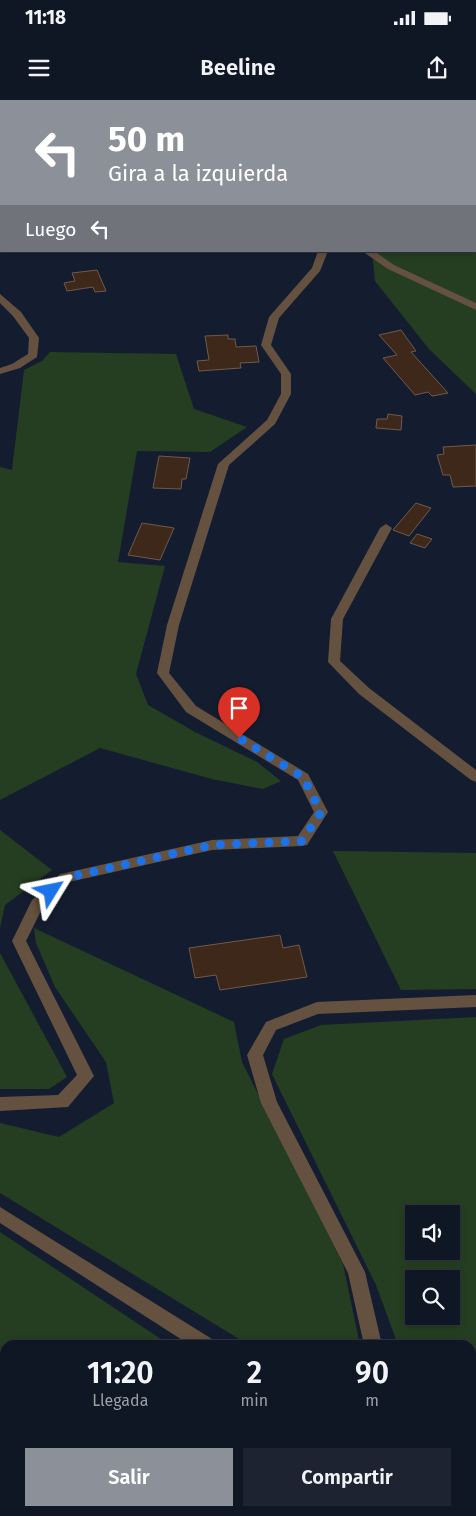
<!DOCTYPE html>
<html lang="es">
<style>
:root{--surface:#0f1624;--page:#1d2331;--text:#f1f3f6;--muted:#9b9fa6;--line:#2f3541;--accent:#8c9099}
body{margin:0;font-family:"Fira Sans",sans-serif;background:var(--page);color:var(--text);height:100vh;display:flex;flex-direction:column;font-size:19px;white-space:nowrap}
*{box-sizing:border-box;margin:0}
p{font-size:16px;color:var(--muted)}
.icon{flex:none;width:28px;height:28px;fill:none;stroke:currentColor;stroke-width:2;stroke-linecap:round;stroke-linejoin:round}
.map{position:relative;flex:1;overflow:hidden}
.panel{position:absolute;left:0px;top:1240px;width:476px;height:176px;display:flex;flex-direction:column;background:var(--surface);border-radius:15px 15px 0 0;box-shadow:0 2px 8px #0003,0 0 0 1px var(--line)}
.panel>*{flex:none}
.banner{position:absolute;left:0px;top:0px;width:476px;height:152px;box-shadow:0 2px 8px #0003,0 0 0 1px var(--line);background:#8c9099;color:#fff;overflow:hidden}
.fabs{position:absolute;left:405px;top:1105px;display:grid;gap:10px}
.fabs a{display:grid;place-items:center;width:55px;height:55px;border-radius:0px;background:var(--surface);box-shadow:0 2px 8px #0003,0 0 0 1px var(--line);font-size:25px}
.pin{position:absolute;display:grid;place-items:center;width:42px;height:42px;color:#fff;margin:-51px -21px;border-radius:50% 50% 50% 0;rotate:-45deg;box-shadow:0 0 5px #0007}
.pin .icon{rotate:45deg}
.me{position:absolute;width:55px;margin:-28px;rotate:55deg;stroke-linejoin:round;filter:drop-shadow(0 0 4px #0008)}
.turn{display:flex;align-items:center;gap:18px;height:105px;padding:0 25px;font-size:22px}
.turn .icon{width:65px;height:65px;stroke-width:2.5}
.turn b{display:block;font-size:35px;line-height:42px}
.then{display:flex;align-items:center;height:48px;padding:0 25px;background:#0003;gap:10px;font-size:19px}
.eta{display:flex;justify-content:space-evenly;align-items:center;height:85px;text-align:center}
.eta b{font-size:30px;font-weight:600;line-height:35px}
.action{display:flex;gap:10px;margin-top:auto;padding:10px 25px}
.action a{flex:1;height:58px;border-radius:0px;background:var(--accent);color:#fff;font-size:20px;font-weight:600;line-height:58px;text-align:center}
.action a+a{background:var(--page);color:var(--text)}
.status{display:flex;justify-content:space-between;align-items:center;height:35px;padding:0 25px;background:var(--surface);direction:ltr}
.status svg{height:14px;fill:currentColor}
header{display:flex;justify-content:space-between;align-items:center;height:65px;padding:0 25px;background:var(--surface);font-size:22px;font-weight:600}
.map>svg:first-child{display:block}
</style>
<div class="status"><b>11:18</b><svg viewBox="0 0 49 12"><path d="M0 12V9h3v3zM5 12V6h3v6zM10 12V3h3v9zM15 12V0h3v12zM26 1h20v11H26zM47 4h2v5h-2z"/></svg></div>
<header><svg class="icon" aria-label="menu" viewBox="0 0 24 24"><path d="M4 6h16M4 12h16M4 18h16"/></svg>Beeline<svg class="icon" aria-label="share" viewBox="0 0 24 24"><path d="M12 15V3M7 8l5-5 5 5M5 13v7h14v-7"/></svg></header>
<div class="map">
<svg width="476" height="1416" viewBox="0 0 476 1416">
<rect width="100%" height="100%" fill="#141d30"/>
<g fill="#253e21" fill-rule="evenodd">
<path d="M 269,0 L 476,0 L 476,294 L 429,249 L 375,181 L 372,151 L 475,151 L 475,1 Z"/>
<path d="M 50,252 L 176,254 L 194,309 L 247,327 L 210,352 L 137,351 L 118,462 L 165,466 L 136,574 L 148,605 L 195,632 L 257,662 L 281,681 L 263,689 L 212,679 L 100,648 L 0,700 L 0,367 L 12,370 L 24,270 L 42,261 Z"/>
<path d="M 0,730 L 52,770 L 5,805 L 0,828 Z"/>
<path d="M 333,751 L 476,753 L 476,889 L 401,890 Z"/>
<path d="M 34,828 L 234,922 L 242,962 L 343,1164 L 360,1245 L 249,1245 L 0,1093 L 0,1023 L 59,1037 L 114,1003 L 106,962 L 55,887 L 36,843 Z"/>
<path d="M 0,853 L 67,977 L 49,989 L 0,989 Z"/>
<path d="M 476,917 L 476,1416 L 0,1416 L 0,1132 L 170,1245 L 5,1245 L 5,1411 L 471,1411 L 471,1245 L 398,1245 L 376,1185 L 272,974 L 284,939 L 321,925 ZM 414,1114 L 451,1114 L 451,1151 L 414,1151 ZM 414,1179 L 451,1179 L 451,1216 L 414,1216 Z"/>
</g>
<g fill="#3e281a" stroke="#715949">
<path d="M 97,170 L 106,191 L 95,192 L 93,187 L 67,191 L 64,183 L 75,181 L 72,173 Z"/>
<path d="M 401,230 L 416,251 L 411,252 L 448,293 L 432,296 L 428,292 L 415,295 L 383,258 L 397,255 L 379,235 Z"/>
<path d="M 228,235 L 228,239 L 235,239 L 236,247 L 256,246 L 259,262 L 240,263 L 241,268 L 199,271 L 197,261 L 209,260 L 205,236 Z"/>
<path d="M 388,314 L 402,316 L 401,330 L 376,328 L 377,319 L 387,319 Z"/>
<path d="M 476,345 L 476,386 L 453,387 L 450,375 L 443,375 L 437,355 L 444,354 L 443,347 Z"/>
<path d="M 159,356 L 190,358 L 186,379 L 182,379 L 181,389 L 153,388 Z"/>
<path d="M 416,403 L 431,408 L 409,436 L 393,430 Z"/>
<path d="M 142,423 L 174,428 L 160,460 L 128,455 Z"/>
<path d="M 417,434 L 432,439 L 425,448 L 410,443 Z"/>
<path d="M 280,835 L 283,848 L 299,845 L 307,877 L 220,890 L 216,875 L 195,878 L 189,848 Z"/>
</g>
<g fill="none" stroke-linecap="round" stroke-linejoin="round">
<g fill="#655140" fill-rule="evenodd">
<rect x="32" y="0" width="8" height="1"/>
<rect x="256" y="0" width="8" height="1"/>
<path d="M 318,151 L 328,151 L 320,171 L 279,218 L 271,245 L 291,274 L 291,294 L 275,324 L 229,365 L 179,525 L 169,573 L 196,606 L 308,674 L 328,712 L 307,745 L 302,746 L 212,750 L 69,782 L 43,807 L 26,841 L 94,976 L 68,1007 L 0,1011 L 0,997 L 58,995 L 77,975 L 12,841 L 32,800 L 60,774 L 65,773 L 212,740 L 298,736 L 314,712 L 298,680 L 186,612 L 157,573 L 167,525 L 218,364 L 267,320 L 281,294 L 281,274 L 261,245 L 269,217 L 312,168 Z"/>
<path d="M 362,151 L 374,151 L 394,165 L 476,203 L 476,210 L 388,169 Z"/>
<path d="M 0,194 L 21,212 L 39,238 L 37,257 L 20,268 L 0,274 L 0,268 L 12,264 L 28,254 L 29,238 L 13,216 L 0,203 Z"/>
<path d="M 386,424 L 392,428 L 343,519 L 340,561 L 369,588 L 476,670 L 476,682 L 471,680 L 359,594 L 328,562 L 331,519 L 380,428 Z"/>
<path d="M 476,895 L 476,907 L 318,914 L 276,930 L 263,955 L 277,1002 L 365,1172 L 382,1245 L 364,1245 L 348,1173 L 261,1003 L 247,955 L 266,922 L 317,902 Z"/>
<path d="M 0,1107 L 212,1239 L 215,1245 L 190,1245 L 0,1123 Z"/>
</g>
<g fill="#8e6e52" fill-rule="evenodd">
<path d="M 290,0 L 298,0 L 299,1 L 291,1 Z"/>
<rect x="475" y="120" width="1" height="7"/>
</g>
</g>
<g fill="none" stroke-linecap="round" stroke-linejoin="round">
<path stroke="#1a73e8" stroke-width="9" stroke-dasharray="0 16.2" d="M 51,791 L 65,778 L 212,745 L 302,741 L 321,712 L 303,677 L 239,638"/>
</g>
</svg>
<div class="fabs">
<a><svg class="icon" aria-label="sound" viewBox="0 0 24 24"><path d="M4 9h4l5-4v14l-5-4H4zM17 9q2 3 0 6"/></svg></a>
<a><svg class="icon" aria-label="search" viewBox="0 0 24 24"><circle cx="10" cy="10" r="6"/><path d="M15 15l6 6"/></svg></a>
</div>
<div class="pin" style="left:239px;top:638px;background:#d93025"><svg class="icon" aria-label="arrive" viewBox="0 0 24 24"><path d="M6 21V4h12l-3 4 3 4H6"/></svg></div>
<svg class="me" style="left:51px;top:791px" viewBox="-20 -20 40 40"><path d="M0-17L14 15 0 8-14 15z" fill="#1a73e8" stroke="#fff" stroke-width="4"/></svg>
<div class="banner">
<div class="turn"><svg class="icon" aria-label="left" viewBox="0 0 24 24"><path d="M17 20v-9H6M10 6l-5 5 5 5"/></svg><div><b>50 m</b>Gira a la izquierda</div></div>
<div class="then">Luego<svg class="icon" aria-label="left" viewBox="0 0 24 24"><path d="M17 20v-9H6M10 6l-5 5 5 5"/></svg></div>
</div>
<section class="panel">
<div class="eta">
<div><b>11:20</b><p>Llegada</p></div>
<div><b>2</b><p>min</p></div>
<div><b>90</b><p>m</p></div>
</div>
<div class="action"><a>Salir</a><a>Compartir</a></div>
</section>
</div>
